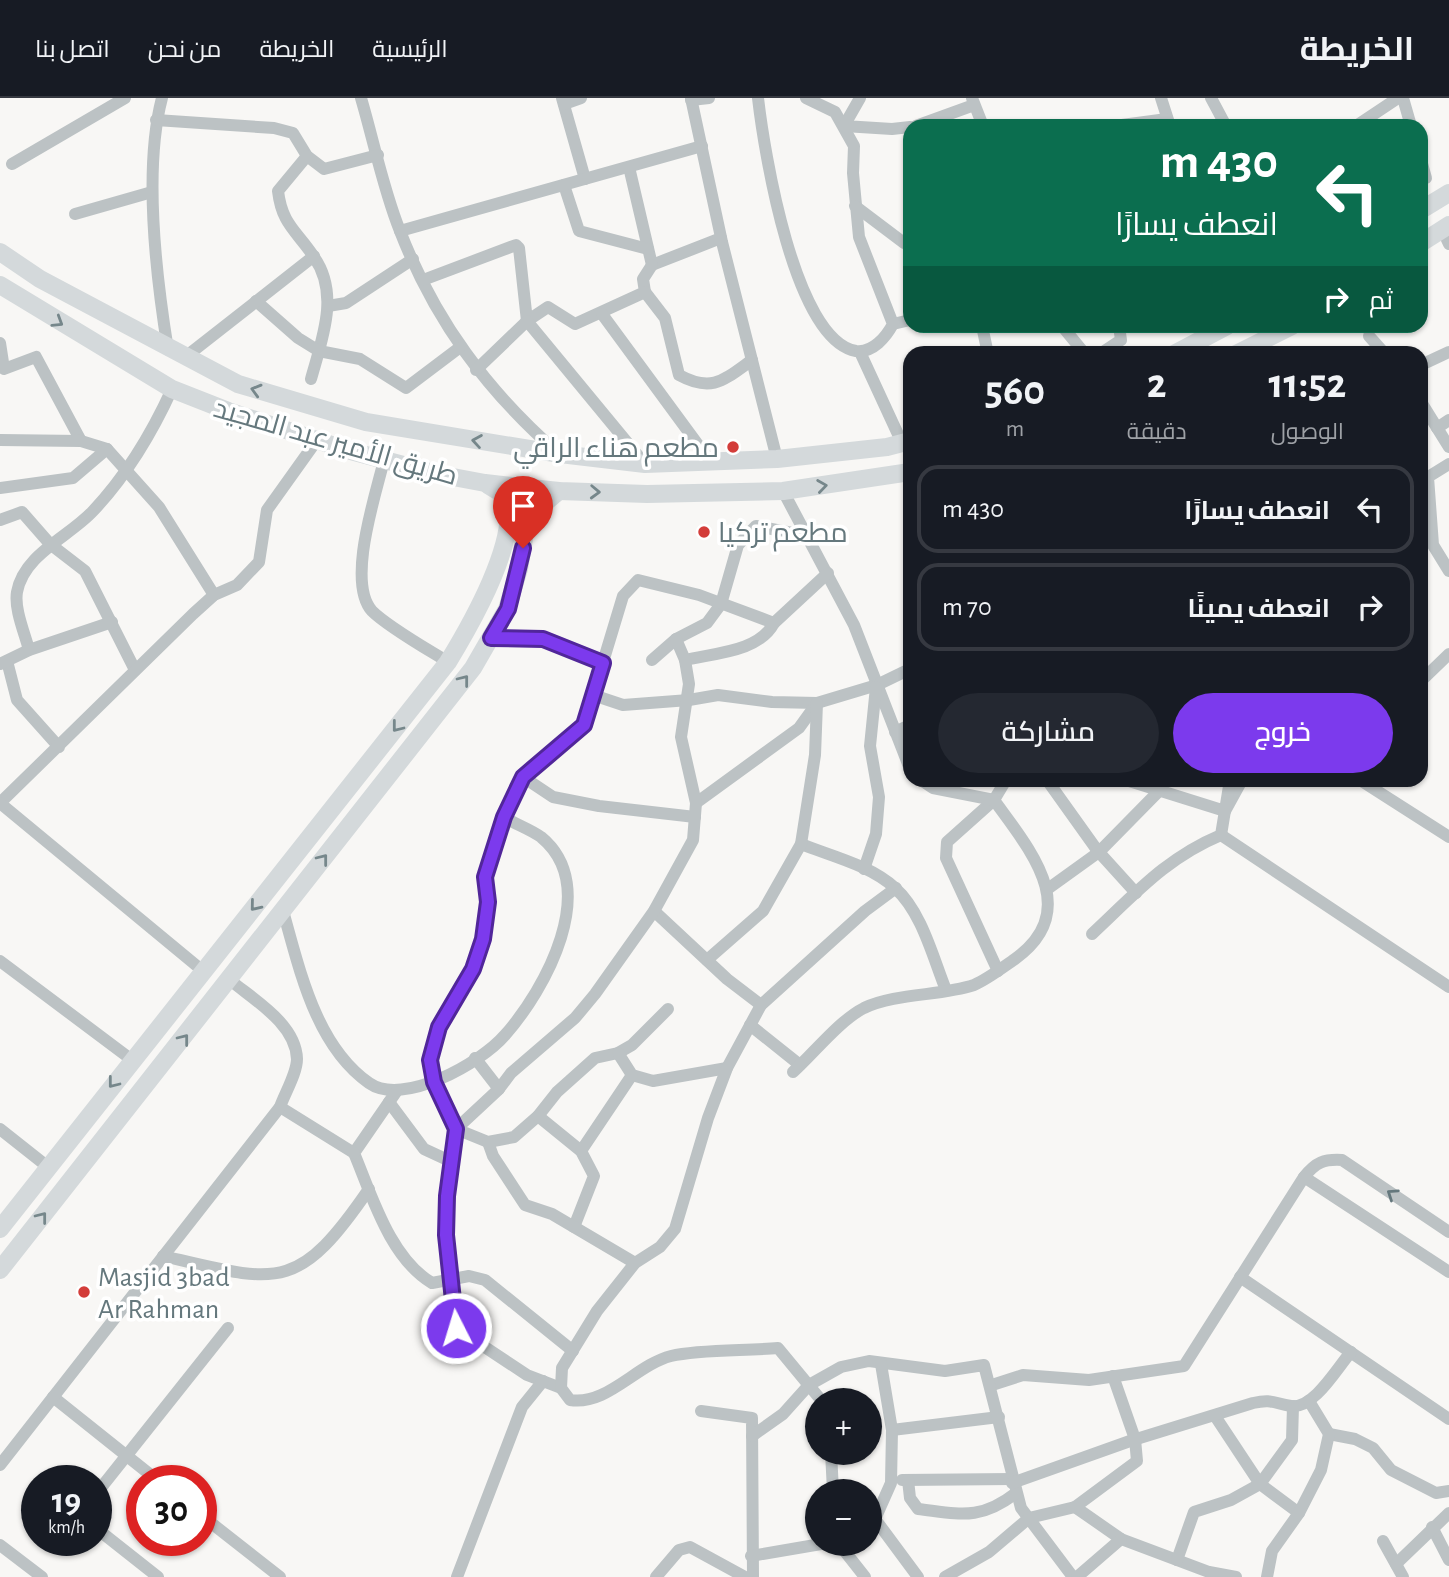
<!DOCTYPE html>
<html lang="ar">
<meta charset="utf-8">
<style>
:root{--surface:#171b24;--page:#242831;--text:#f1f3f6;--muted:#9ea1a6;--line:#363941;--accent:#7c3aed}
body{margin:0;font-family:"Alegreya Sans",Cairo,sans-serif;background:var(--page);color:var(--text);direction:rtl;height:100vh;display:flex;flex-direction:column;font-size:26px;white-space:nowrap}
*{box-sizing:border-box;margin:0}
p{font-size:23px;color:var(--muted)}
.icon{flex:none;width:38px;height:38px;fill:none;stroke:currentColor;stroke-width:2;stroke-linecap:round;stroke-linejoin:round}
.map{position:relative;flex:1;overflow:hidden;direction:ltr}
.details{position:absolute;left:903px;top:248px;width:525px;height:441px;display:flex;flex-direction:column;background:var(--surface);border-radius:21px;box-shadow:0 2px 5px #0004;direction:rtl}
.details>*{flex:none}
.guide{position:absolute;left:903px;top:21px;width:525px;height:214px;border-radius:21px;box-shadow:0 2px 5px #0004;direction:rtl;background:#0b6e4f;color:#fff;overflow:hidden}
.controls{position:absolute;left:805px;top:1290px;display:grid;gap:14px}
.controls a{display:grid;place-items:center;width:77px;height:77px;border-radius:50%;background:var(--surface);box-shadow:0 2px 5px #0004;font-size:35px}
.speed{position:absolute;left:21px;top:1367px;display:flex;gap:14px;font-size:35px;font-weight:700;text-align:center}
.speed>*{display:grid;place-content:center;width:91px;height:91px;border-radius:50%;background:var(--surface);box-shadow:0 2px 5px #0004;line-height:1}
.speed small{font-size:18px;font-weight:400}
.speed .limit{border:10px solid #d22;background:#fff;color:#111}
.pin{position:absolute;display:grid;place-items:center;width:60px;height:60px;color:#fff;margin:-72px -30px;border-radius:50% 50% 50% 0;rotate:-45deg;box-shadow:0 0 7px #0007}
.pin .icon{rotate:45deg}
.me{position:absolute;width:77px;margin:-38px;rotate:355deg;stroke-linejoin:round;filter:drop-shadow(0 0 5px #0008)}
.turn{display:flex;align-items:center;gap:24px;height:147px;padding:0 35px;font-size:32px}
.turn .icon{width:91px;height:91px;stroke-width:2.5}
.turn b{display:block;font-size:49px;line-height:60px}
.then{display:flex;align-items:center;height:66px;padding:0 35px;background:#0003;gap:14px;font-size:26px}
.eta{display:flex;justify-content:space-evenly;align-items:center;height:119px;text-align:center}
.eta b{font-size:42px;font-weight:600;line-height:49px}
.cta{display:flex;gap:14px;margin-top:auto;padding:14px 35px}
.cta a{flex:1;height:80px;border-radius:42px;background:var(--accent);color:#fff;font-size:28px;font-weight:600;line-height:80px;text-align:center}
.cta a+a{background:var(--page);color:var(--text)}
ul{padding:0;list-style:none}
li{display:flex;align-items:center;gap:21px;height:88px;margin:0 14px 10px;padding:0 21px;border:4px solid var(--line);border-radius:21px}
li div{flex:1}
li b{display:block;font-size:26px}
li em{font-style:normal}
header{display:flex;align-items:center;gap:42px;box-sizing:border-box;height:98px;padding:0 35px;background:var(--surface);border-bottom:2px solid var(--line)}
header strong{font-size:33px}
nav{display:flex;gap:38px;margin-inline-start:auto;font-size:24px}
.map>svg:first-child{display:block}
</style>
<header>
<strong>الخريطة</strong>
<nav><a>الرئيسية</a><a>الخريطة</a><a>من نحن</a><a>اتصل بنا</a></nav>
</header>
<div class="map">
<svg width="1449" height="1479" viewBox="0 0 1449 1479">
<rect width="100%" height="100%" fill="#f8f7f5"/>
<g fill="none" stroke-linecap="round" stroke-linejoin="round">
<g stroke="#bcc2c4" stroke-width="12">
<path d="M 162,0 C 143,72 156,178 168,252"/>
<path d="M 361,0 C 374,44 383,91 400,133 C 435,223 487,293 559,356"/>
<path d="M 562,0 L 585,81"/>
<path d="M 691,0 L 722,144 L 777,361"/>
<path d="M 758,0 C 764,52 794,242 856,253 C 873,255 886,239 893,226 L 859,139 L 853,75 L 854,48 L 835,14 L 806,0"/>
<path d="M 860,0 L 844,28 L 892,31 L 910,29"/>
<path d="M 972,0 L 983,28"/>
<path d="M 1161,0 L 1170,28"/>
<path d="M 1211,0 L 1226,28"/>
<path d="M 1403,0 L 1411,28"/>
<path d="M 691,2 L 709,0"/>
<path d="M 564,6 L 581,0"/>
<path d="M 156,22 L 274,30 L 293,35 L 307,58 L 324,71 L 378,57"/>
<path d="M 916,28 L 974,7"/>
<path d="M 1075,28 L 1122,27 L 1167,21"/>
<path d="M 1356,28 L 1398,0"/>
<path d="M 307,58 L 278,93 C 282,127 297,133 314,159 C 340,196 322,241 311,281"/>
<path d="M 1421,62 L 1426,80"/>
<path d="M 12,66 L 125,0"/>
<path d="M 629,69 L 652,167 L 721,140"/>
<path d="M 564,87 L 579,133 L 648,151"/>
<path d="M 855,108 L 904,145 L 910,145"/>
<path d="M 75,116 L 152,94"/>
<path d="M 1442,131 L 1449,146"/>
<path d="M 400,133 L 702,48"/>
<path d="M 423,182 L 516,147 L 519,150 L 527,223 L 548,209 L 575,226 L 645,194 L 643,181 L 652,167"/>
<path d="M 645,194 L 665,220 L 679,277 C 712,295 724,282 752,262"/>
<path d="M 256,203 L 298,240 L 319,253 L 360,261 L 406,290 L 459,250"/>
<path d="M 328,208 L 346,205 L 413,161"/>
<path d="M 602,216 L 710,363"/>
<path d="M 893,226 L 910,222"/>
<path d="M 982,228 L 988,256"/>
<path d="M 1062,228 L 1085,256"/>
<path d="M 1369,238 L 1385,256"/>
<path d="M 0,245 L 4,271 L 36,259 L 81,343"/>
<path d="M 860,254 L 902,345"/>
<path d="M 1100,256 L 1121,242 L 1119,228"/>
<path d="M 184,260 L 314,158"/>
<path d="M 1421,267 L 1449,254"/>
<path d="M 476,272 L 527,223 L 645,366"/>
<path d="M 1421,304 L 1449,349"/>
<path d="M 1437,330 L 1449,322"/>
<path d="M 0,342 L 81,343 L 107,351 L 159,409 L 214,497"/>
<path d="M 384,362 C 376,396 346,484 372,513 C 388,529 427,551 448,564"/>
<path d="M 1449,366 L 1428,379 L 1433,447 L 1449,473"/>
<path d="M 0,390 L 73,380 L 107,351"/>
<path d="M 783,393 L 854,527 L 910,671"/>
<path d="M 0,422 L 22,414 L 50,446 L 85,473 L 135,572"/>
<path d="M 491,539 L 543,541 L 603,565"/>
<path d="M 29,552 C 25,536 14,511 17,494 C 24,456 69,439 93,413 C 126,378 152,335 172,291"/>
<path d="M 652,562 L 676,541 L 707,525 L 721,506 L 738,447 L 756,428 L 808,438"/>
<path d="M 685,562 C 714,555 759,554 774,525"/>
<path d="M 7,563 L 17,602 L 59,649"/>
<path d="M 0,566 L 29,552 L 112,524"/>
<path d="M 1421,583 L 1449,556"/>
<path d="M 593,597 L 623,607 L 689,602 L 718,597 L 772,604 L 817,605 L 877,587 L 910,571"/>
<path d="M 895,634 L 910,627"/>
<path d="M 523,679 L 553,699 L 599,708 L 695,719"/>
<path d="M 1047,682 L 1097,752 L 1136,795"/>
<path d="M 1126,682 L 1225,713 L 1242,682"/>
<path d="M 1360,682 L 1449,739"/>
<path d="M 0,705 L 193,516 L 214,497 L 237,487 L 259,464 L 267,412 L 317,342"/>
<path d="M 0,705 L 203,873"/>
<path d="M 696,705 L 799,630 L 817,605"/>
<path d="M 1221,737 L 1449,889"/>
<path d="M 801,746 C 831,758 870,767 895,790 C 922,814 933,860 946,892"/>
<path d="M 864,771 L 876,736 L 879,699 L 870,648 L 876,589"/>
<path d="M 1049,790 L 1099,754 L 1159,693 L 1163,682"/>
<path d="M 283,813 C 300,873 316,948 369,985 C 403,1009 481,965 505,937 C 545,892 602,789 541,739 C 530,731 515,726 504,719"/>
<path d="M 654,813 L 727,881 L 761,907"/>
<path d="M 1092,836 C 1135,796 1166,760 1221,737 L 1230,682"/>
<path d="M 707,862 L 763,813 L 801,746 L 815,657 L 817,605"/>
<path d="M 0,863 L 132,962"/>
<path d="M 998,873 L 946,760 L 947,744 L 994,702 L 1006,682"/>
<path d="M 668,911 L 632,947 L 618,955 L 595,960 L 557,994 L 538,1018 L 514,1039 L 488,1044 L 456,1031 L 499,991 L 511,975 L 575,920 L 595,896 L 654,813 L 693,742 L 696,705 L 681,639 L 689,586 L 685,562 L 676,541"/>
<path d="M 750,927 L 800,967"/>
<path d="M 618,955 L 632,977 L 653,983 L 727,970"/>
<path d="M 475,960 L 499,991"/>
<path d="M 793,974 C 814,955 840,922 864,910 C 896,895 941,898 974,887 C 988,881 1002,870 1015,861 C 1083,812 1030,752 994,702 L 933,690 L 921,682"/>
<path d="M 396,994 L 354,1055 C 372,1098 390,1160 432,1185 L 469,1178 L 485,1182 L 573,1253"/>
<path d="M 389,1004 L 424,1051 L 452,1064"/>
<path d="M 280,1009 L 354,1055"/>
<path d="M 538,1018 L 581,1053 L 594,1078 L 574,1129"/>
<path d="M 0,1031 L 48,1069"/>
<path d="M 488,1044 L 493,1058 L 525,1107 L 552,1116 L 635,1165"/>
<path d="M 581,1053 L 632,977"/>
<path d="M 1304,1079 L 1449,1174"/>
<path d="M 163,1158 C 278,1185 297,1196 369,1091"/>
<path d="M 1240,1179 L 1449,1321"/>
<path d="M 992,1287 L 1023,1277 L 1089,1282 L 1184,1268 L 1304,1079 C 1316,1064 1324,1061 1342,1062 L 1449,1134"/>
<path d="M 561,1290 L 527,1277 L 456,1230 L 446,1137 L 447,1098 L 456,1031 L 434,984 L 430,963 L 439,929 L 473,871 L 483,841 L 488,805 L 485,779 L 504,719 L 523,679 L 584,627 L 623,498 L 638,482 L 699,497 L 774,525 L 828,475"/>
<path d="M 53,1299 L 157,1382"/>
<path d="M 821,1302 L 778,1250 C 747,1253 700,1251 671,1258 C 636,1267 607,1308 570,1302 L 561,1290 L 562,1270 L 597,1213 L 635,1165 L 660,1149 L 675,1131 L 708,1020 L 727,970 L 761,907 L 865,813 L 896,790"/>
<path d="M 701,1313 L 752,1320 L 753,1479"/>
<path d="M 1215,1318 L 1260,1386 L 1299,1415"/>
<path d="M 892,1332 L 999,1319"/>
<path d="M 1329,1336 L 1355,1341 L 1373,1350 L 1391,1372 L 1436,1395 L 1449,1393"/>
<path d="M 752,1338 L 783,1316 L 809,1287 L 841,1269 L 869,1263 L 945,1273 L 984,1267 L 1021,1410 L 1073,1479"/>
<path d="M 831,1354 L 833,1393"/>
<path d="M 0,1367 L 280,1009 C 285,995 297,975 297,961 C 296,926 254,902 230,882"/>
<path d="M 902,1382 L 1012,1381"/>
<path d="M 908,1382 L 910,1400 L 918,1411 C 960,1416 980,1423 1016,1395"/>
<path d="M 1012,1385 L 1130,1343 L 1253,1305 C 1272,1301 1273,1305 1291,1308 C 1314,1311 1337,1270 1351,1254"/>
<path d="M 96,1396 L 228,1230"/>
<path d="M 1075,1409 L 1121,1441 L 1209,1474 L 1236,1479"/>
<path d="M 201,1417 L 280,1479"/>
<path d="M 875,1421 L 918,1479"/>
<path d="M 870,1424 L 875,1421 L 891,1385 L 892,1332 L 881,1266"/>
<path d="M 1432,1429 L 1449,1462"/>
<path d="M 96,1430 L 158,1479"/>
<path d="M 1383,1443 L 1403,1479"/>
<path d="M 839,1446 L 865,1479"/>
<path d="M 0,1447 L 42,1479"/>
<path d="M 751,1458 L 821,1446"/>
<path d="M 1177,1462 L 1194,1414 L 1231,1402 L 1260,1386 L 1292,1342 L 1293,1308"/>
<path d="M 1396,1466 L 1449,1415"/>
<path d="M 457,1479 L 522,1309 L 543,1283"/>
<path d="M 656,1479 L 679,1452 L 690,1449 L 745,1479"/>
<path d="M 945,1479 L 989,1454 L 1029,1420 L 1075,1409 L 1137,1363 L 1135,1341 L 1113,1278"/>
<path d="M 1077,1479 L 1121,1441"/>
<path d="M 1267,1479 L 1272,1453 L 1299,1415 L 1321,1372 L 1329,1336 L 1309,1303"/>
</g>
<g stroke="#d4d9db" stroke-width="18">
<path d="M 1421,112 L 1449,95"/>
<path d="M 1421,145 L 1449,127"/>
<path d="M 0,154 L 40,181 L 238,286 L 366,324 L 560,356 L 645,366 L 777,361 L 887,349 L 910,343"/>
<path d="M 0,187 L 172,291 L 228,313 L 347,352 L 437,376 L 485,385 L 559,393 L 647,396 L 783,393 L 910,374"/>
<path d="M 1174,256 L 1227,228"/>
<path d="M 1236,256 L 1292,228"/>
<path d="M 0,1131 L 448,564 C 470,528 521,440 506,398 L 488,387"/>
<path d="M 0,1172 L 473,570 L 507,511 L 519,471 L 526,428 L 533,415 L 559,393"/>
</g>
</g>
<defs><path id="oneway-chevron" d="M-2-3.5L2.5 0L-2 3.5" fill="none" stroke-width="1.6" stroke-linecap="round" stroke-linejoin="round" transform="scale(1.75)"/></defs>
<g stroke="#76878b">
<use href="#oneway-chevron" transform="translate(58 224) rotate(32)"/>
<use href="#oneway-chevron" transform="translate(256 292) rotate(-164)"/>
<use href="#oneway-chevron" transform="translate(477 343) rotate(-171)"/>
<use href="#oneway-chevron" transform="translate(822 388) rotate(-8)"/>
<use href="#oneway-chevron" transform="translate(595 394) rotate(2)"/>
<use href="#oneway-chevron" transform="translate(464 582) rotate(-52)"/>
<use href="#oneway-chevron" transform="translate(397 629) rotate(128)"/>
<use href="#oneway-chevron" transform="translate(323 761) rotate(-52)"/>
<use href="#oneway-chevron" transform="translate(255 808) rotate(129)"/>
<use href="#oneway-chevron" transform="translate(184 941) rotate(-52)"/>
<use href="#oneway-chevron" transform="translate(113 985) rotate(128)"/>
<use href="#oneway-chevron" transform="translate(42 1119) rotate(-52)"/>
</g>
<use stroke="#65787d" href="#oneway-chevron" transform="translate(1392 1096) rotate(-146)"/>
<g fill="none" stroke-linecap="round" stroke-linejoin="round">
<g stroke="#51269a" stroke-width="18">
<path id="route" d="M 456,1230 L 446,1137 L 447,1098 L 456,1031 L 434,984 L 430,962 L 439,929 L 473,871 L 483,841 L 488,804 L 485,779 L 504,719 L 523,679 L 584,627 L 603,565 L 543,541 L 491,540 L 508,511 L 523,450"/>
</g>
<use href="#route" stroke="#7c3aed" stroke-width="12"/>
</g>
<g fill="#d33d3a" stroke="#fff" stroke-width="2.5">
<circle cx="733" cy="349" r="7"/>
<circle cx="704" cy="434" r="7"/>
<circle cx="84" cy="1194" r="7"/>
</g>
<g text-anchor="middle" stroke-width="7" stroke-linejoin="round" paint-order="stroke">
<g font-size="28" fill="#65787d" stroke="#fff">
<text transform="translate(336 343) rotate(16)" y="10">طريق الأمير عبد المجيد</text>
</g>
<g font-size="28" fill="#65787d" stroke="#fff" text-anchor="start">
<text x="719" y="359" text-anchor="end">مطعم هناء الراقي</text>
<text x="718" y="444">مطعم تركيا</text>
<text x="98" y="1188">Masjid 3bad<tspan x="98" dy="32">Ar Rahman</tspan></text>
</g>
</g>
</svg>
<div class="controls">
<a>+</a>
<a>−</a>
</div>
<div class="speed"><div>19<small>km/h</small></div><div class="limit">30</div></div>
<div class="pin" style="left:523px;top:450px;background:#d93025"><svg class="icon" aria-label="arrive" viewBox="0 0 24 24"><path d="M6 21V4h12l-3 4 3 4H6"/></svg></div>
<svg class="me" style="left:456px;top:1230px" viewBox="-20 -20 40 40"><circle r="17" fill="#7c3aed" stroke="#fff" stroke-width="3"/><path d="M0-11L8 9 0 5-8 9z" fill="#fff"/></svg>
<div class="guide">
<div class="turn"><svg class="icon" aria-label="left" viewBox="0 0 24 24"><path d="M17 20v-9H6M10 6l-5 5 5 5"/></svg><div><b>430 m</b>انعطف يسارًا</div></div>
<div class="then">ثم<svg class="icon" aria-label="right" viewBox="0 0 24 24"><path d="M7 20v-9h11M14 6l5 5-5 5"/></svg></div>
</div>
<section class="details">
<div class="eta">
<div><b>11:52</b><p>الوصول</p></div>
<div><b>2</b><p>دقيقة</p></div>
<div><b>560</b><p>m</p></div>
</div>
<ul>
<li><svg class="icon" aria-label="left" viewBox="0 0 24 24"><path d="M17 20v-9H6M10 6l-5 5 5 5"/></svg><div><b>انعطف يسارًا</b></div><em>430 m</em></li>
<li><svg class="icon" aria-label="right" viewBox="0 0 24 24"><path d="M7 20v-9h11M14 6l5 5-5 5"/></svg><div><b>انعطف يمينًا</b></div><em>70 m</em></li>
</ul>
<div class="cta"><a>خروج</a><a>مشاركة</a></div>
</section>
</div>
